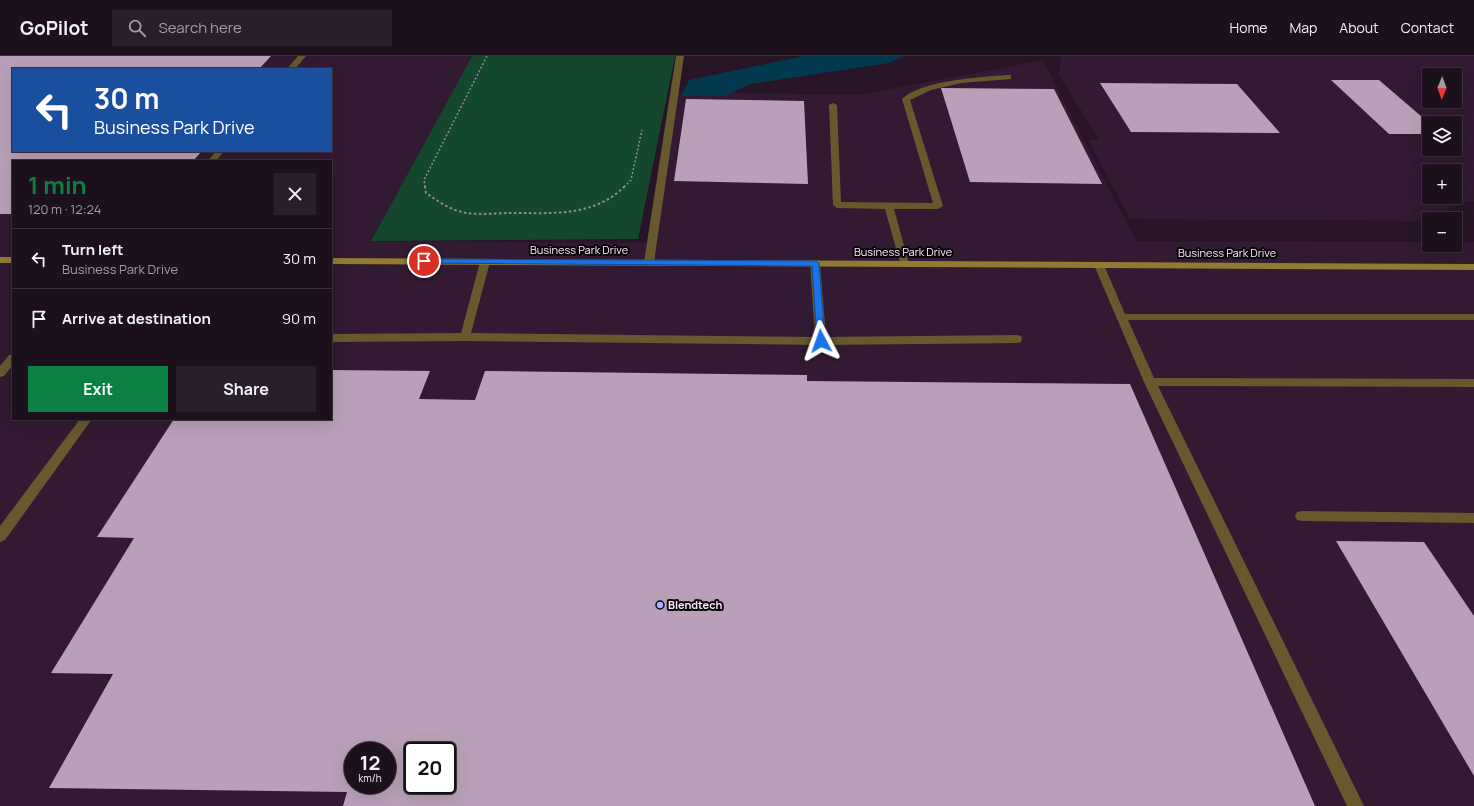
<!DOCTYPE html>
<meta charset="utf-8">
<style>
:root{--surface:#1d101d;--page:#2a1e2a;--text:#f1f3f6;--muted:#a09da4;--line:#3b303b;--accent:#0b8043}
body{margin:0;font-family:Manrope,sans-serif;background:var(--page);color:var(--text);height:100vh;display:flex;flex-direction:column;font-size:15px;white-space:nowrap}
*{box-sizing:border-box;margin:0}
p{font-size:13px;color:var(--muted)}
.icon{flex:none;width:22px;height:22px;fill:none;stroke:currentColor;stroke-width:2;stroke-linecap:round;stroke-linejoin:round}
.map{position:relative;flex:1;overflow:hidden}
.panel{position:absolute;left:12px;top:104px;width:320px;height:260px;display:flex;flex-direction:column;background:var(--surface);border-radius:0px;box-shadow:0 4px 16px #0002,0 0 0 1px var(--line)}
.panel>*{flex:none}
.guide{position:absolute;left:12px;top:12px;width:320px;height:84px;border-radius:0px;box-shadow:0 4px 16px #0002,0 0 0 1px var(--line);background:#1a4fa0;color:#fff;overflow:hidden}
.needle{width:26px;rotate:181deg}
.buttons{position:absolute;left:1422px;top:12px;display:grid;gap:8px}
.buttons a{display:grid;place-items:center;width:40px;height:40px;border-radius:0px;background:var(--surface);box-shadow:0 4px 16px #0002,0 0 0 1px var(--line);font-size:20px}
.speed{position:absolute;left:344px;top:686px;display:flex;gap:8px;font-size:20px;font-weight:700;text-align:center}
.speed>*{display:grid;place-content:center;width:52px;height:52px;border-radius:50%;background:var(--surface);box-shadow:0 4px 16px #0002,0 0 0 1px var(--line);line-height:1}
.speed small{font-size:10px;font-weight:400}
.speed .limit{border:2px solid #111;border-radius:6px;background:#fff;color:#111}
.pin{position:absolute;display:grid;place-items:center;width:34px;height:34px;color:#fff;margin:-17px;border:2px solid #fff;border-radius:50%;box-shadow:0 1px 4px #0007}
.me{position:absolute;width:44px;margin:-22px;rotate:356deg;stroke-linejoin:round;filter:drop-shadow(0 0 3px #0008)}
.turn{display:flex;align-items:center;gap:14px;height:84px;padding:0 16px;font-size:18px}
.turn .icon{width:52px;height:52px;stroke-width:2.5}
.turn b{display:block;font-size:28px;line-height:34px}
.round{display:grid;place-items:center;flex:none;width:42px;height:42px;border-radius:0px;background:var(--page)}
.headline{display:flex;align-items:center;justify-content:space-between;height:68px;padding:0 16px}
h1{font-size:24px;font-weight:700;line-height:30px;color:var(--accent)}
.action{display:flex;gap:8px;margin-top:auto;padding:8px 16px}
.action a{flex:1;height:46px;border-radius:0px;background:var(--accent);color:#fff;font-size:16px;font-weight:700;line-height:46px;text-align:center}
.action a+a{background:var(--page);color:var(--text)}
ul{padding:0;list-style:none}
li{display:flex;align-items:center;gap:12px;height:60px;padding:0 16px;border-top:1px solid var(--line)}
li div{flex:1}
li b{display:block;font-size:15px}
li em{font-style:normal}
header{display:flex;align-items:center;gap:24px;box-sizing:border-box;height:56px;padding:0 20px;background:var(--surface);border-bottom:1px solid var(--line)}
header strong{font-size:19px}
nav{display:flex;gap:22px;margin-inline-start:auto;font-size:14px}
.search{width:280px;height:36px;background:var(--page);display:flex;align-items:center;gap:10px;box-sizing:border-box;padding:0 14px;border-radius:0px;color:var(--muted);font-size:15px}
.map>svg:first-child{display:block}
</style>
<header>
<strong>GoPilot</strong>
<div class="search"><svg class="icon" aria-label="search" viewBox="0 0 24 24"><circle cx="10" cy="10" r="6"/><path d="M15 15l6 6"/></svg>Search here</div>
<nav><a>Home</a><a>Map</a><a>About</a><a>Contact</a></nav>
</header>
<div class="map">
<svg width="1474" height="750" viewBox="0 0 1474 750">
<rect width="100%" height="100%" fill="#271527"/>
<g fill="#321a32" fill-rule="evenodd">
<path d="M 0,0 L 472,0 L 371,185 L 652,187 L 675,36 L 859,39 L 1043,4 L 1136,185 L 1429,186 L 1429,189 L 1455,189 L 1455,186 L 1474,186 L 1474,750 L 0,750 ZM 13,13 L 331,13 L 331,95 L 13,95 ZM 13,105 L 331,105 L 331,363 L 13,363 ZM 353,695 L 387,695 L 387,729 L 353,729 ZM 413,695 L 447,695 L 447,729 L 413,729 Z"/>
<path d="M 1061,0 L 1474,0 L 1474,145 L 1469,145 L 1449,153 L 1438,163 L 1429,163 L 1429,165 L 1130,163 L 1088,84 L 1099,83 L 1059,19 ZM 1429,19 L 1455,19 L 1455,45 L 1429,45 ZM 1429,67 L 1455,67 L 1455,93 L 1429,93 ZM 1429,115 L 1455,115 L 1455,141 L 1429,141 Z"/>
</g>
<path fill="#13472e" d="M 472,0 L 675,0 L 638,183 L 371,185 Z"/>
<path fill="#02394f" d="M 803,0 L 904,0 L 889,7 L 750,28 L 725,40 L 681,40 L 689,24 Z"/>
<g fill="#b9a0b8" fill-rule="evenodd">
<path d="M 0,0 L 271,0 L 259,13 L 13,13 L 13,95 L 202,95 L 193,105 L 13,105 L 13,158 L 0,158 Z"/>
<path d="M 1331,24 L 1379,24 L 1429,67 L 1429,78 L 1389,78 Z"/>
<path d="M 1100,27 L 1237,28 L 1280,77 L 1131,76 Z"/>
<path d="M 941,32 L 1054,33 L 1102,128 L 970,126 Z"/>
<path d="M 686,43 L 804,45 L 808,128 L 674,125 Z"/>
<path d="M 331,314 L 430,315 L 419,343 L 475,344 L 485,315 L 807,319 L 807,325 L 1130,328 L 1315,750 L 343,750 L 347,736 L 49,732 L 113,618 L 51,617 L 134,482 L 97,481 L 174,363 L 331,363 ZM 353,695 L 387,695 L 387,729 L 353,729 ZM 413,695 L 447,695 L 447,729 L 413,729 Z"/>
<path d="M 1336,485 L 1424,486 L 1474,560 L 1474,720 Z"/>
</g>
<g fill="none" stroke-linecap="round" stroke-linejoin="round">
<g stroke="#978897" stroke-width="1.5" stroke-dasharray="2 2" stroke-linecap="butt">
<path d="M 425,131 L 424,124 L 487,0"/>
<path d="M 624,131 L 631,124 L 642,74"/>
</g>
<path stroke="#978897" stroke-width="2" stroke-dasharray="2.5 2.5" stroke-linecap="butt" d="M 425,130 L 426,137 C 438,145 451,155 467,157 C 482,159 498,157 513,157 C 553,157 594,161 625,130"/>
<g fill="#66592e" fill-rule="evenodd">
<path d="M 298,0 L 306,0 L 295,13 L 287,13 Z"/>
<path d="M 676,0 L 684,0 L 654,206 L 649,209 L 644,206 Z"/>
<path d="M 1008,19 L 1011,19 L 1011,23 L 961,27 L 931,34 L 910,44 L 943,150 L 938,153 L 894,153 L 909,208 L 904,211 L 901,210 L 885,153 L 837,152 L 833,149 L 829,49 L 833,47 L 837,49 L 841,146 L 933,147 L 902,43 C 922,24 981,21 1008,19 Z"/>
<path d="M 216,95 L 224,95 L 216,105 L 208,105 Z"/>
<path d="M 485,203 L 490,206 L 471,277 L 815,281 L 810,207 L 815,204 L 820,207 L 826,281 L 1017,279 L 1021,280 L 1022,283 L 1021,286 L 1017,287 L 821,289 L 465,285 L 331,286 L 331,278 L 461,277 L 480,206 Z"/>
<path d="M 1099,206 L 1104,209 L 1125,258 L 1474,258 L 1474,264 L 1128,264 L 1154,322 L 1474,323 L 1474,331 L 1158,330 L 1364,750 L 1347,750 L 1144,326 L 1094,209 Z"/>
<path d="M 80,363 L 92,363 L 5,484 L 0,486 L 0,470 Z"/>
<path d="M 1302,455 L 1474,457 L 1474,467 L 1302,465 L 1297,464 L 1295,460 L 1297,456 Z"/>
</g>
<path fill="#66592e" fill-rule="evenodd" d="M 13,298 L 13,309 L 4,320 L 0,321 L 0,310 L 9,299 Z"/>
<g fill="#907b31" fill-rule="evenodd">
<rect x="0" y="201" width="13" height="6"/>
<path d="M 331,202 L 1474,208 L 1474,214 L 331,208 Z"/>
</g>
</g>
<path fill="#1a73e8" stroke="#114b97" d="M 424,203 L 815,205 L 819,207 L 825,285 L 821,288 L 817,285 L 812,210 L 421,207 L 421,204 Z"/>
<circle fill="#aab0fb" stroke="#0b050b" stroke-width="1.5" cx="660" cy="549" r="4"/>
<g text-anchor="middle" stroke-width="4" stroke-linejoin="round" paint-order="stroke">
<g font-size="11" fill="#faedfa" stroke="#0b050b">
<text x="579" y="198">Business Park Drive</text>
<text x="903" y="200">Business Park Drive</text>
<text x="1227" y="201">Business Park Drive</text>
</g>
<g font-size="11" font-weight="bold" fill="#faedfa" stroke="#0b050b" text-anchor="start">
<text x="668" y="553">Blendtech</text>
</g>
</g>
</svg>
<div class="buttons">
<a><svg class="needle" viewBox="-14 -14 28 28"><path d="M0-13l5 13h-10z" fill="#e53935"/><path d="M0 13l5-13h-10z" fill="#a09da4"/></svg></a>
<a><svg class="icon" aria-label="layers" viewBox="0 0 24 24"><path d="M12 4l9 5-9 5-9-5zM3 14l9 5 9-5"/></svg></a>
<a>+</a>
<a>−</a>
</div>
<div class="speed"><div>12<small>km/h</small></div><div class="limit">20</div></div>
<div class="pin" style="left:424px;top:205px;background:#d93025"><svg class="icon" aria-label="arrive" viewBox="0 0 24 24"><path d="M6 21V4h12l-3 4 3 4H6"/></svg></div>
<svg class="me" style="left:821px;top:285px" viewBox="-20 -20 40 40"><path d="M0-17L14 15 0 8-14 15z" fill="#1a73e8" stroke="#fff" stroke-width="4"/></svg>
<div class="guide">
<div class="turn"><svg class="icon" aria-label="left" viewBox="0 0 24 24"><path d="M17 20v-9H6M10 6l-5 5 5 5"/></svg><div><b>30 m</b>Business Park Drive</div></div>
</div>
<section class="panel">
<div class="headline"><div><h1>1 min</h1><p>120 m · 12:24</p></div><a class="round"><svg class="icon" aria-label="close" viewBox="0 0 24 24"><path d="M6 6l12 12M18 6L6 18"/></svg></a></div>
<ul>
<li><svg class="icon" aria-label="left" viewBox="0 0 24 24"><path d="M17 20v-9H6M10 6l-5 5 5 5"/></svg><div><b>Turn left</b><p>Business Park Drive</p></div><em>30 m</em></li>
<li><svg class="icon" aria-label="arrive" viewBox="0 0 24 24"><path d="M6 21V4h12l-3 4 3 4H6"/></svg><div><b>Arrive at destination</b></div><em>90 m</em></li>
</ul>
<div class="action"><a>Exit</a><a>Share</a></div>
</section>
</div>
